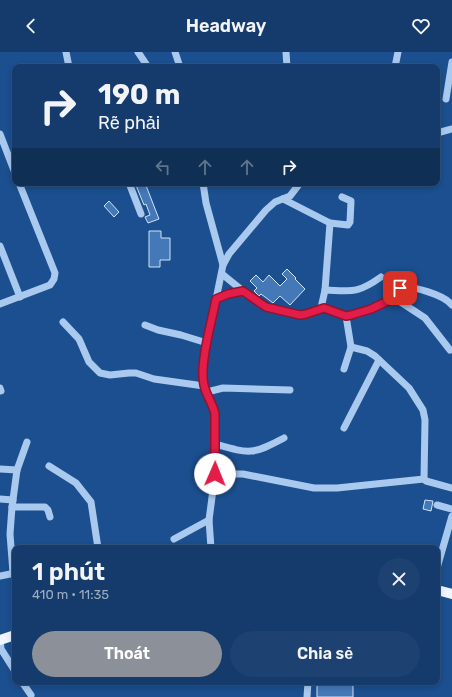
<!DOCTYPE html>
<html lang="vi">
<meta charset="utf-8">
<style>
:root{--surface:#143b6b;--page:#1d4271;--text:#f1f3f6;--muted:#9dadc1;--line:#33557e;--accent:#8c9099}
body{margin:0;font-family:Rubik,sans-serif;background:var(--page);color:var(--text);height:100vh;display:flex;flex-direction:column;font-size:15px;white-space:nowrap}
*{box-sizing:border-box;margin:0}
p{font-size:13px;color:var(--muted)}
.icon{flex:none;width:22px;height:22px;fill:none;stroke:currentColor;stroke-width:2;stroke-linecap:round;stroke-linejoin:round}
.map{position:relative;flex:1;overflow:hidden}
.panel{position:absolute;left:12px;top:493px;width:428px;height:140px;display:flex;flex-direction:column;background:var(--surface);border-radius:8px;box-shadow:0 2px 6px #0003,0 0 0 1px var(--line)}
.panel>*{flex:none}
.top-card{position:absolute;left:12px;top:12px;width:428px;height:122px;border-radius:8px;box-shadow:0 2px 6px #0003,0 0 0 1px var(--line);background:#143b6b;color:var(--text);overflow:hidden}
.pin{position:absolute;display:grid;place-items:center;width:34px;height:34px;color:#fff;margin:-17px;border-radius:8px;box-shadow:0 2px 6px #0006}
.me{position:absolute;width:44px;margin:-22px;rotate:1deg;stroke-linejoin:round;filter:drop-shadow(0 0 3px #0008)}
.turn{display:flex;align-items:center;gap:14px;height:84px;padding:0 20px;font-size:18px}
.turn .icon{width:52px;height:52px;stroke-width:2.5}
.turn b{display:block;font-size:28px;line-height:34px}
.lanes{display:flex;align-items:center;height:38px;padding:0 20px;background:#0003;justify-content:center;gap:20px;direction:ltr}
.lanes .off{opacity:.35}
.round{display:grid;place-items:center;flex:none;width:42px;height:42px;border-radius:21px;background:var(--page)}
.overview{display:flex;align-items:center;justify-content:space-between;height:68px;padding:0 20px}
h1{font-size:24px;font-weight:600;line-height:30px}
.action{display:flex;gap:8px;margin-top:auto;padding:8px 20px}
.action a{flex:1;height:46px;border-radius:24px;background:var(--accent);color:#fff;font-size:16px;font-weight:600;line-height:46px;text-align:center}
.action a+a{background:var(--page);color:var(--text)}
header{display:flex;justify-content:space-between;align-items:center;height:52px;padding:0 20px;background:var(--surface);font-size:18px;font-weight:600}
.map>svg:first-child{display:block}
</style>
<header><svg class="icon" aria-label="back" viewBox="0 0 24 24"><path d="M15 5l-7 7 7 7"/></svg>Headway<svg class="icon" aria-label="heart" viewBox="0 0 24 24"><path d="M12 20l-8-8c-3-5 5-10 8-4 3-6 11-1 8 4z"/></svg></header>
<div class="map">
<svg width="452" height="645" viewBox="0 0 452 645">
<rect width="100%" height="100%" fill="#1b4f8f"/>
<g fill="#4478b7" stroke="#cfe3fa">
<path d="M 135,131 L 145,131 L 159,167 L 148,171 L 145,165 L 150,163 L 146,152 L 144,153 Z"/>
<path d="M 109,149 L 119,160 L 114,165 L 104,154 Z"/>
<path d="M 149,179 L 161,179 L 161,186 L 170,186 L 170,208 L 160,208 L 160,215 L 149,215 Z"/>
<path d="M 287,217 L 296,226 L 295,227 L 305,237 L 290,253 L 280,244 L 273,251 L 261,242 L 259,244 L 254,239 L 257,236 L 250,229 L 256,223 L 263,230 L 269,223 L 280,234 L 287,227 L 282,222 Z"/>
<path d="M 425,448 L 433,449 L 431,459 L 423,457 Z"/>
<rect x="317" y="633" width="36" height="12"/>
</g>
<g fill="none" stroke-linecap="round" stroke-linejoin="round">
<g stroke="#a9c9ee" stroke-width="7">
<path d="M 66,0 L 69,15"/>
<path d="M 138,0 L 148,15"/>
<path d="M 175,0 L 180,15"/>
<path d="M 286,0 L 287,15"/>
<path d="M 395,15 L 398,0"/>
<path d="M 446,47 L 452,10"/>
<path d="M 437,81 L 452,77"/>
<path d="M 0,82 L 15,121"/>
<path d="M 129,131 L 141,162"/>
<path d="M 203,131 L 206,151 L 223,213"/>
<path d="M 283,147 L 330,171 L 348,173 L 350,170 L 351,149 L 342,145"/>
<path d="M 0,194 L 20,245"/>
<path d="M 222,222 L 243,239"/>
<path d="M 325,238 C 352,239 357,242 381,225"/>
<path d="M 216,247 L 228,242 L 243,239 L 266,255 L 300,263 C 309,262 316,256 324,256 C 332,256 338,262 345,263 C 358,266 381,252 392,247 L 396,247 L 425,266 L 450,298"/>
<path d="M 392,247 L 400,236 C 412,233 444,243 452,253"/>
<path d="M 0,252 L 50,233 L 54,227 L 55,221 L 19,131"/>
<path d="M 321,256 L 325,238 L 330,171"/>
<path d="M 63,270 L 79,287 L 89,310 L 100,321 L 110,323 L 129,321 L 136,321 L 154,327 L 204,334"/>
<path d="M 145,273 L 158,278 L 181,283 L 207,291"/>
<path d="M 351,295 L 367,299 L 375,304 L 409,336 L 423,358 L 425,368 L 424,427"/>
<path d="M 344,317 L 351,295 L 346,264"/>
<path d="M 0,336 L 1,339"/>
<path d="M 207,340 L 223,336 L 290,338"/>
<path d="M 344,376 L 379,308"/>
<path d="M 215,392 C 250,402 252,403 284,386"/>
<path d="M 49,414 L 76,431 L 91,450 L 98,496"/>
<path d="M 0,417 L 17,418"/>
<path d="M 215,422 L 243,422 L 314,436 L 337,436 L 424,427 L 426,429 L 452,436"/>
<path d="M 0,447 L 13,448"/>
<path d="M 437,453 L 452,457"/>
<path d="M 12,455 L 45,455 L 48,458 L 50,465"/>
<path d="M 174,487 L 209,468"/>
<path d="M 211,496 L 209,468 L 216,415 L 215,362 L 211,349 L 204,334 L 203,311 L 223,213 L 229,202 L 266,158 L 275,150 L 290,144 L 300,131"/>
<path d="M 437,516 L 452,464"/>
<path d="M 13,521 L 10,482 L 12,455 L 17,418 L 27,390"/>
<path d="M 0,524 L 15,521"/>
<path d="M 0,588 L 1,597 L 15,619"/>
<path d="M 22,630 L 31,643"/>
<path d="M 307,645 L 308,630"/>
</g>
<g stroke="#f0f6ff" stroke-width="10">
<path d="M 437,538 L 452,542"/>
<path d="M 0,588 L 15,583"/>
</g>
</g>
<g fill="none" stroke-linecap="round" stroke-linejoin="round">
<g stroke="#92132f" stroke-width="10">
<path id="route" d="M 215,422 L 215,362 C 213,352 206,343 204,333 C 199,312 212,269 216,247 L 228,242 L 243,239 L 266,255 L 300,263 L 306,262 L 324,256 L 346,264 L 351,263 L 371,257 L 392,247 L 400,236"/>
</g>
<use href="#route" stroke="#e11d48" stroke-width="7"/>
</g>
</svg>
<div class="pin" style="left:400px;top:236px;background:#d93025"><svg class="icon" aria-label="arrive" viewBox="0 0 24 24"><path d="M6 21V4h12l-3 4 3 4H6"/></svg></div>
<svg class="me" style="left:215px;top:422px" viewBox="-20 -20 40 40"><circle r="19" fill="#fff"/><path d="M0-13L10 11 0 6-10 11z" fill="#e11d48"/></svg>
<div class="top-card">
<div class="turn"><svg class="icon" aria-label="right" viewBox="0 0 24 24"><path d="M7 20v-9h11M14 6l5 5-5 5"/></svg><div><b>190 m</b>Rẽ phải</div></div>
<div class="lanes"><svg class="icon off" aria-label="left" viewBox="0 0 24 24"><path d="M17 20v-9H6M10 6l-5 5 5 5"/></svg><svg class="icon off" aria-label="ahead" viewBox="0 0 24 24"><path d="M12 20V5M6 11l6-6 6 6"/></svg><svg class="icon off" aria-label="ahead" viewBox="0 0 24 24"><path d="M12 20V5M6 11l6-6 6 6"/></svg><svg class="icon" aria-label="right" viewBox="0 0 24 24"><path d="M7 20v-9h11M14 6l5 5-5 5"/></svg></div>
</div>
<section class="panel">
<div class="overview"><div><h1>1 phút</h1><p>410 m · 11:35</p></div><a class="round"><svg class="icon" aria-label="close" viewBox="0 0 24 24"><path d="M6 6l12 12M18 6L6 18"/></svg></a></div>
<div class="action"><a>Thoát</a><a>Chia sẻ</a></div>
</section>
</div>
